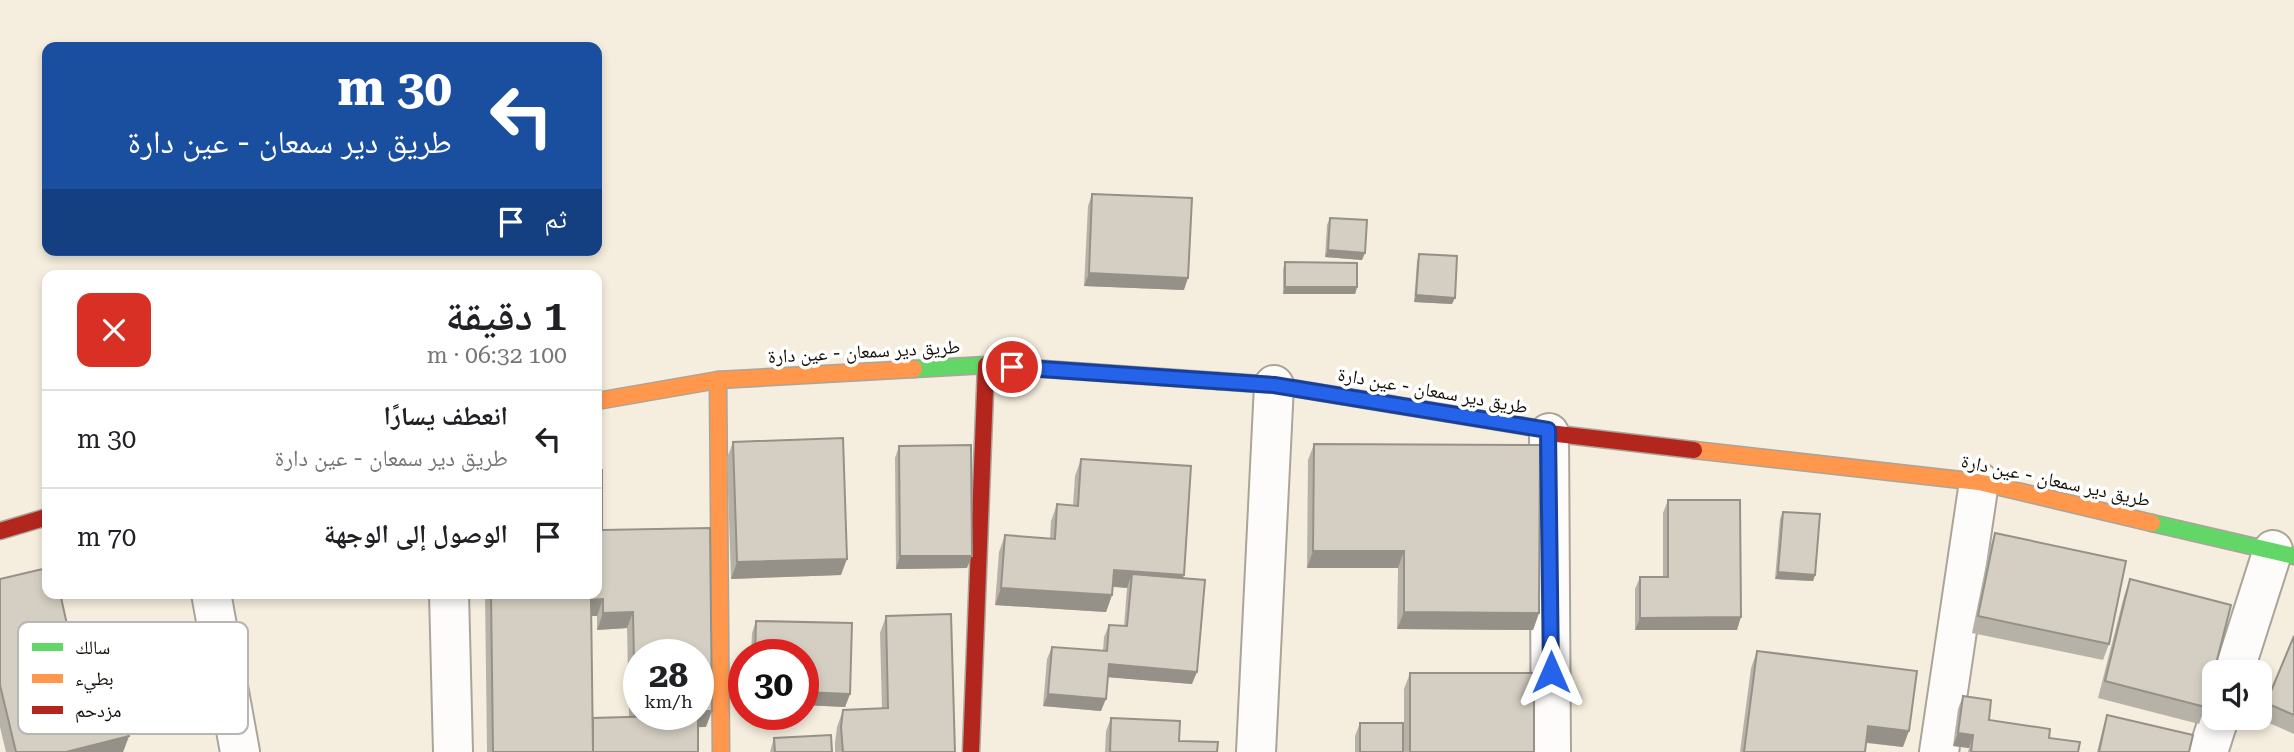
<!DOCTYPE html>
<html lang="ar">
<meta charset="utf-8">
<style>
:root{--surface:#fff;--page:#f6f6f6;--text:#202124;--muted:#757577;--line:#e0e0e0}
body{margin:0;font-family:"Roboto Serif","Noto Naskh Arabic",serif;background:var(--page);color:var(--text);direction:rtl;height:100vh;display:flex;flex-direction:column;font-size:26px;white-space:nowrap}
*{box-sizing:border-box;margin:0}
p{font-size:23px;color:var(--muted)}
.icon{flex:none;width:38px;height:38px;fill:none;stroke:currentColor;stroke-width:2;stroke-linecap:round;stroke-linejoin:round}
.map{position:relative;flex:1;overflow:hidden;direction:ltr}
.details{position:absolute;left:42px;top:270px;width:560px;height:329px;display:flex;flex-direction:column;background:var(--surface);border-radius:14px;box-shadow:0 4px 10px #0003;direction:rtl}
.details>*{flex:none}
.top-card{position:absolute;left:42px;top:42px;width:560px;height:214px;border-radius:14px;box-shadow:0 4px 10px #0003;direction:rtl;background:#1a4fa0;color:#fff;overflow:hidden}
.controls{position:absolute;left:2202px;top:660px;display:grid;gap:14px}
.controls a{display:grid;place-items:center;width:70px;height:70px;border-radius:14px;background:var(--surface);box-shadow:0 4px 10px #0003;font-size:35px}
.speed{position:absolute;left:623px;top:639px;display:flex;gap:14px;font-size:35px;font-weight:700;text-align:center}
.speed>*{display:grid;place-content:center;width:91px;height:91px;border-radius:50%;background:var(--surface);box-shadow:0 4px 10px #0003;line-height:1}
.speed small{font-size:18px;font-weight:400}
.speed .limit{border:10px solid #d22;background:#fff;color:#111}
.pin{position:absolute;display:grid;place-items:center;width:60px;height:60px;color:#fff;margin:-30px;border:4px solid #fff;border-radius:50%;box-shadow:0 2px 7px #0007}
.me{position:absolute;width:77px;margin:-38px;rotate:0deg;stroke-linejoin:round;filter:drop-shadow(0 0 5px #0008)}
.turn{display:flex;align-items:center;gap:24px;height:147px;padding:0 35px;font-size:32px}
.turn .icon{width:91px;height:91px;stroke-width:2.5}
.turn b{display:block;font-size:49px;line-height:60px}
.then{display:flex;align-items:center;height:66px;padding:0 35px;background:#0003;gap:14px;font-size:26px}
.round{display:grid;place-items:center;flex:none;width:74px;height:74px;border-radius:14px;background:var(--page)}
.headline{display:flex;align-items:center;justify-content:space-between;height:119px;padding:0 35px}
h1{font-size:42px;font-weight:600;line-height:52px}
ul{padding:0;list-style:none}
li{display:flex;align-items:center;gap:21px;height:98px;padding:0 35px;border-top:2px solid var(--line)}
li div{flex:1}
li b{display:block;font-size:26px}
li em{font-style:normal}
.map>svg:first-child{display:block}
</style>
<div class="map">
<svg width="2294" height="752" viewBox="0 0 2294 752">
<rect width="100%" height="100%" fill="#f5eede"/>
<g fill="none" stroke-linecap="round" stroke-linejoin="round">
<g stroke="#aaa499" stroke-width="42">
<g id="street">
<path d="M 1549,433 L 1551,752"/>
<path d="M 211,593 L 240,752"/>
<path d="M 449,593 L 453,752"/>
<path d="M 2234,672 L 2273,550"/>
<path d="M 1256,752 L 1274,385"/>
<path d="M 1939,752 L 1979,482"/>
<path d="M 2208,752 L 2219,718"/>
</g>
</g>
<g stroke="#aaa499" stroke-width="19">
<g id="fast">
<path d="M 914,369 L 986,365 L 1218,381"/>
<path d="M 2152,523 L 2294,556"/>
</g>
</g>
<g stroke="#aaa499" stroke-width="19">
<g id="slow">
<path d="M 718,380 L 721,752"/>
<path d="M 597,401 L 718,380 L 914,369"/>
<path d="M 1694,450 L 1979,482 L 2152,523"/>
</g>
</g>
<g stroke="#aaa499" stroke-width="19">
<g id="jam">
<path d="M 1218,381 L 1274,385 L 1548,430 L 1549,433 L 1694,450"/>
<path d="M 0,531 L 47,517"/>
<path d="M 971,752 L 986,365"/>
</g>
</g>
<use href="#street" stroke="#fefcfa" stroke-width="38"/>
<use href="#fast" stroke="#63d668" stroke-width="16"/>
<use href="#slow" stroke="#ff974d" stroke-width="16"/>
<use href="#jam" stroke="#b3261e" stroke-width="16"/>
</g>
<g fill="#b7b2a8" fill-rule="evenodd">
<path d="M 1092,194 L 1184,290 L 1084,286 L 1088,206 Z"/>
<path d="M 1330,218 L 1362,260 L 1325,257 L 1327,225 Z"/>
<path d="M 1419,254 L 1452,304 L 1414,302 L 1417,261 Z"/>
<path d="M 1285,262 L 1357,287 L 1355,294 L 1283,294 L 1283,269 Z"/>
<path d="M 733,442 L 841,575 L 731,579 L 727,458 Z"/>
<path d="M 1314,444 L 1539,613 L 1533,630 L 1397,629 L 1398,568 L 1307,568 L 1308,460 Z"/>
<path d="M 899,446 L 967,568 L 896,569 L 895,458 Z"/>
<path d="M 1081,459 L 1183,579 L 1192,684 L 1108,677 L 1101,711 L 1043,706 L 1047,659 L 1052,647 L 1103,651 L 1104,637 L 1109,625 L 1124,626 L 1127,588 L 1113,587 L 1112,595 L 1106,612 L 995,605 L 999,552 L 1005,535 L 1050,539 L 1051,521 L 1057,504 L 1073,505 L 1075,476 Z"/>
<path d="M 1668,500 L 1737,630 L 1635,630 L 1635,589 L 1640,577 L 1663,577 L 1663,513 Z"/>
<path d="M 1783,512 L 1815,575 L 1813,581 L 1775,579 L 1780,519 Z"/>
<path d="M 602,530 L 706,727 L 698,727 L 698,752 L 487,752 L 485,593 L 597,593 ZM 591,616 L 597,616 L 597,630 L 627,628 L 629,717 L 593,718 Z"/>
<path d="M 1995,533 L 2109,644 L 2103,660 L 1972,633 L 1989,550 Z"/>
<path d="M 0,579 L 74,656 L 129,736 L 123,752 L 6,752 L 0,727 Z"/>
<path d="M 2130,579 L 2205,707 L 2199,724 L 2098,698 L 2124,596 Z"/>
<path d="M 886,616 L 955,752 L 835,752 L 835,743 L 837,727 L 843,710 L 882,709 L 880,633 Z"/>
<path d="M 756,621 L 852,623 L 850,694 L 845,707 L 803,705 L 803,654 L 751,654 L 752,633 Z"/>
<path d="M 2294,636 L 2294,734 L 2260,719 Z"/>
<path d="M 1757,651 L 1903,747 L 1866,743 L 1865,752 L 1740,752 L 1751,668 Z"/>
<path d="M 1410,673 L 1534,752 L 1404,752 L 1404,689 Z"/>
<path d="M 1963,696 L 1989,720 L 2049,738 L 2078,752 L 1968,752 L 1969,748 L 1953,746 L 1958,709 Z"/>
<path d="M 2107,715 L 2189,752 L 2097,752 L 2103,728 Z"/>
<path d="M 1111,718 L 1179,741 L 1217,752 L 1105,752 L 1106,731 Z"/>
<path d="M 1360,723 L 1403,752 L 1355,752 L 1355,736 Z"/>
<path d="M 774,738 L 832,752 L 770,752 Z"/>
</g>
<g fill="#959188">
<path d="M 1328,250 L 1365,253 L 1362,260 L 1325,257 Z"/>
<path d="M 1089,273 L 1188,278 L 1184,290 L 1084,286 Z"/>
<path d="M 1285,287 L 1357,287 L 1355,294 L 1283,294 Z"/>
<path d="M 1416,295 L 1455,298 L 1452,304 L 1414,302 Z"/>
<path d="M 1313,551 L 1404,551 L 1398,568 L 1307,568 Z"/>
<path d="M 900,556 L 972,556 L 967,568 L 896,569 Z"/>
<path d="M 847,559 L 841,575 L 731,579 L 737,562 Z"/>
<path d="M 1114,570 L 1184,575 L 1178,591 L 1132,574 L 1127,588 L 1108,586 Z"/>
<path d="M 1778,572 L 1815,575 L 1813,581 L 1775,579 Z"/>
<path d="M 1001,588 L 1112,595 L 1106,612 L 995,605 Z"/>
<path d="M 603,599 L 597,616 L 585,616 L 591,600 Z"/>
<path d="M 633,612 L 627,628 L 597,630 L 603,613 Z"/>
<path d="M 1404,612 L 1539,613 L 1533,630 L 1397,629 Z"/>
<path d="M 1741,617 L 1737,630 L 1635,630 L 1640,618 Z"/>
<path d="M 1109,664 L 1197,672 L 1192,684 L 1105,677 Z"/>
<path d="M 803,692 L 850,694 L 845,707 L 803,705 Z"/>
<path d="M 1048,694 L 1106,699 L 1101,711 L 1043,706 Z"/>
<path d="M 698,711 L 712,711 L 706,727 L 629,728 L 635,712 L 639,712 L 639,714 L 698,714 Z"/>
<path d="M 1868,726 L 1909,731 L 1903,747 L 1862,742 Z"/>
<path d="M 1958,733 L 1973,735 L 1969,748 L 1953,746 Z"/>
<path d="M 129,736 L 123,752 L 66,752 Z"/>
</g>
<g fill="#d5cfc3" stroke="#959188" stroke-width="2">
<path d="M 1092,194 L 1192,198 L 1188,278 L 1089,273 Z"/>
<path d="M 1330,218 L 1367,220 L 1365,253 L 1328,250 Z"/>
<path d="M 1419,254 L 1457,256 L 1455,298 L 1416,295 Z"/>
<path d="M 1285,262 L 1357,263 L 1357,287 L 1285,287 Z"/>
<path d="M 843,438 L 847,559 L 737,562 L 733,442 Z"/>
<path d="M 1314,444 L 1540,445 L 1539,613 L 1404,612 L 1404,551 L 1313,551 Z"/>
<path d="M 971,445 L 972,556 L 900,556 L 899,446 Z"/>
<path d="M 1081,459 L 1191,466 L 1184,575 L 1114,570 L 1112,595 L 1001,588 L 1005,535 L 1055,539 L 1057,504 L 1078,506 Z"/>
<path d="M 597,470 L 602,470 L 602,530 L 710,528 L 712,711 L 698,711 L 698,654 L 639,654 L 639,712 L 635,712 L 633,612 L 603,613 L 603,599 L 591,600 L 593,752 L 493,752 L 491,593 L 597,593 Z"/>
<path d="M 1668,500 L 1740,500 L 1741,617 L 1640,618 L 1640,577 L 1668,577 Z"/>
<path d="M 1783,512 L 1820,514 L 1815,575 L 1778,572 Z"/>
<path d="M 1995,533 L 2126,561 L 2109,644 L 1978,616 Z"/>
<path d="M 47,568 L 47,593 L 60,593 L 74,656 L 107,648 L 129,736 L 66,752 L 16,752 L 0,685 L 0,579 Z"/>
<path d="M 1132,574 L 1205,580 L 1197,672 L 1109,664 L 1106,699 L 1048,694 L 1052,647 L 1107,651 L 1109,625 L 1127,626 Z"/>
<path d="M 2130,579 L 2231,605 L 2205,707 L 2105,681 Z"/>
<path d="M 951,614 L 955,752 L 843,752 L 841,727 L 843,710 L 888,708 L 886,616 Z"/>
<path d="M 756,621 L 852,623 L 850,694 L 803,692 L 803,654 L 755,654 Z"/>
<path d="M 2294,636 L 2294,715 L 2266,703 Z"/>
<path d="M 1757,651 L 1917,671 L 1909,731 L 1868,726 L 1865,752 L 1744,752 Z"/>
<rect x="1410" y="673" width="124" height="79"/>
<path d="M 1963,696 L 1991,700 L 1989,720 L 2050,729 L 2049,738 L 2080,742 L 2078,752 L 1971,752 L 1973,735 L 1958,733 Z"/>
<path d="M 698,715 L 698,752 L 593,752 L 593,718 Z"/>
<path d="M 2107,715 L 2193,735 L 2189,752 L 2099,752 Z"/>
<path d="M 1111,718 L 1180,721 L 1179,741 L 1218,742 L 1217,752 L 1110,752 Z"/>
<rect x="1360" y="723" width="43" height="29"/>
<path d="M 831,735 L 832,752 L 775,752 L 774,738 Z"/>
</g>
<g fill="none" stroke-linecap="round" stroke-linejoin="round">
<g stroke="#184099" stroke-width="18">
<path id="route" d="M 1012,367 L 1274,385 L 1548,430 L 1551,672"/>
</g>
<use href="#route" stroke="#2563eb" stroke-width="12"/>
</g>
<g text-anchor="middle" stroke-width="7" stroke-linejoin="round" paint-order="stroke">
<g font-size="19" fill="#120d05" stroke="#fff">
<text transform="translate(864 351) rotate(-3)" y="7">طريق دير سمعان - عين دارة</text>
<text transform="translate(1433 390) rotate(10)" y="7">طريق دير سمعان - عين دارة</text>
<text transform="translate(2056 480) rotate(12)" y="7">طريق دير سمعان - عين دارة</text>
</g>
</g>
<rect x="18" y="622" width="230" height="112" rx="10" fill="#fff" stroke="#b8b6b4" stroke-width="2"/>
<rect x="32" y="643" width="31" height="8" fill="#63d668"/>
<rect x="32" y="674" width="31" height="9" fill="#ff974d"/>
<rect x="32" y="706" width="31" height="8" fill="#b3261e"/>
<g font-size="19" fill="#120d05">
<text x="75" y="654">سالك</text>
<text x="75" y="685">بطيء</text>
<text x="75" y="717">مزدحم</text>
</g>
</svg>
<div class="controls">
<a><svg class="icon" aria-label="sound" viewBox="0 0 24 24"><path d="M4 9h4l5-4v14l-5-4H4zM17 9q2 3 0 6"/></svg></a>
</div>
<div class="speed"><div>28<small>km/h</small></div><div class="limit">30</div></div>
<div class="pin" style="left:1012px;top:367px;background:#d93025"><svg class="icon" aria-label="arrive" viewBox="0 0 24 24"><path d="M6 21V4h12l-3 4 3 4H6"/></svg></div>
<svg class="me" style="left:1551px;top:672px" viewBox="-20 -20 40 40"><path d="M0-17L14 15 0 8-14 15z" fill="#2563eb" stroke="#fff" stroke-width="4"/></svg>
<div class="top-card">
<div class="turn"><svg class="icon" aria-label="left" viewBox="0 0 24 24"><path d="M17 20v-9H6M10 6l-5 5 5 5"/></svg><div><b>30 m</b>طريق دير سمعان - عين دارة</div></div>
<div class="then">ثم<svg class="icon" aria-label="arrive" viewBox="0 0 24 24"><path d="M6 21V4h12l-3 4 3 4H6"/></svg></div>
</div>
<section class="details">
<div class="headline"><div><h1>1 دقيقة</h1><p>100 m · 06:32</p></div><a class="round" style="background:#d93025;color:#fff"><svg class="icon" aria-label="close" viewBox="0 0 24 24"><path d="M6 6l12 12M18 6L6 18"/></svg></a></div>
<ul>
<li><svg class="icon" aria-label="left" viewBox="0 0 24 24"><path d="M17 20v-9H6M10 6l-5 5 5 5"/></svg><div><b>انعطف يسارًا</b><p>طريق دير سمعان - عين دارة</p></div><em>30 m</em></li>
<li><svg class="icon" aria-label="arrive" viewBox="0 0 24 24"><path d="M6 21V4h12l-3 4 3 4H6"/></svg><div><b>الوصول إلى الوجهة</b></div><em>70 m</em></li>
</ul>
</section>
</div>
